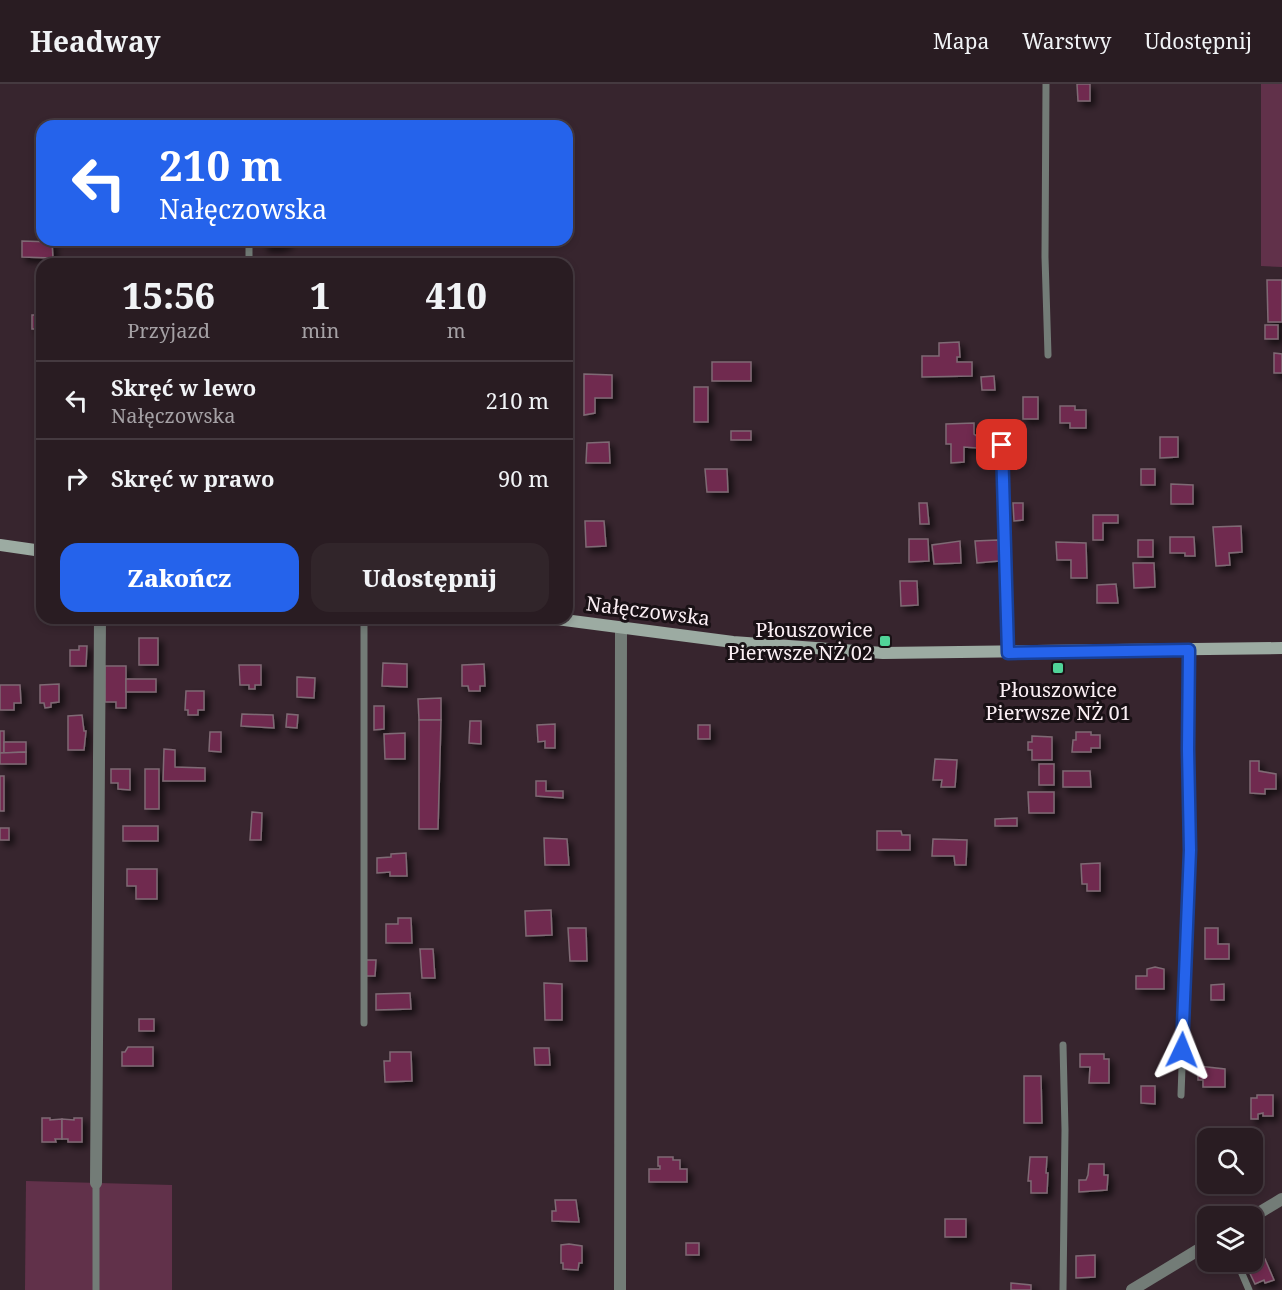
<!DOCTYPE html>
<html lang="pl">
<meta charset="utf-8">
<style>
:root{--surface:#291c22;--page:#31252a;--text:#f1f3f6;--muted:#a5a1a5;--line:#453a40;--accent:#2563eb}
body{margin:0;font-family:"Noto Serif",serif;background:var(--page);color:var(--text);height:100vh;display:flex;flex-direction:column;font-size:22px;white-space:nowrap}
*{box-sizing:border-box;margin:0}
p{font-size:20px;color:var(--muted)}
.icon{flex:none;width:33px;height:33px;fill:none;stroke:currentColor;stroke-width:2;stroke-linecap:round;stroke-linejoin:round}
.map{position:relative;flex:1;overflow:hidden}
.sheet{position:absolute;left:36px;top:174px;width:537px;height:366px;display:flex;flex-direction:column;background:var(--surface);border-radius:18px;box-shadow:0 3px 9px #0003,0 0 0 2px var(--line)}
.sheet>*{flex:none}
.guide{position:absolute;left:36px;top:36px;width:537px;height:126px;border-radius:18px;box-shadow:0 3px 9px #0003,0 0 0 2px var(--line);background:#2563eb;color:#fff;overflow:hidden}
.tools{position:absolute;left:1197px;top:1044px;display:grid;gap:12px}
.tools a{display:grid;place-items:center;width:66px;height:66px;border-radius:12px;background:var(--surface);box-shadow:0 3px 9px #0003,0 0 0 2px var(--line);font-size:30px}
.pin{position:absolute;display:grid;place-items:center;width:51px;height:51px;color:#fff;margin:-26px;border-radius:12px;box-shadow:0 3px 9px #0006}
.me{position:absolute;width:66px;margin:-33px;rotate:2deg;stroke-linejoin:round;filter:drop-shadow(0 0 4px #0008)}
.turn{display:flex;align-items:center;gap:21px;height:126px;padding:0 24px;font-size:27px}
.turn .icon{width:78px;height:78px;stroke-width:2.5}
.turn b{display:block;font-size:42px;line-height:51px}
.eta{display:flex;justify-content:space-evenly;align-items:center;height:102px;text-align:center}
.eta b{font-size:36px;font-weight:800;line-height:42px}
.action{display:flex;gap:12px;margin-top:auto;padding:12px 24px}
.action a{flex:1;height:69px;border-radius:18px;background:var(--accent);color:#fff;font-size:24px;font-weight:800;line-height:69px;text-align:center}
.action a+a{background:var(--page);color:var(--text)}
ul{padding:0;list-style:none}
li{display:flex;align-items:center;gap:18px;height:78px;padding:0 24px;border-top:2px solid var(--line)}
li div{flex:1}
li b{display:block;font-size:22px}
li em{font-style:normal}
header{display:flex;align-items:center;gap:36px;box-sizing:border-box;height:84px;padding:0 30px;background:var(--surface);border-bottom:2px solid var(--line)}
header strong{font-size:28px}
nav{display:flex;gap:33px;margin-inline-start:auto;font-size:21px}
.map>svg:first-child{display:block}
</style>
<header>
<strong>Headway</strong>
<nav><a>Mapa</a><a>Warstwy</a><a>Udostępnij</a></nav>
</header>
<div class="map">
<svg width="1282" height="1206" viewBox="0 0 1282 1206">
<defs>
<filter id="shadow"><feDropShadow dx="4.5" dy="4.5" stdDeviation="3" flood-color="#0009"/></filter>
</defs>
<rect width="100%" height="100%" fill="#37252e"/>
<g fill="#61314a">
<path d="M 1261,0 L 1282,0 L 1282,183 L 1261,182 Z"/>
<path d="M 26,1097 L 172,1101 L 172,1206 L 25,1206 Z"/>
</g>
<g fill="#6f2a50" stroke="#7f6a74" stroke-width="1.5" filter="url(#shadow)">
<path d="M 1077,0 L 1090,0 L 1090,17 L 1078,17 Z"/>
<path d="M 264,156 L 287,156 L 287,161 L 280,161 L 280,163 L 264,163 Z"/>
<path d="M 22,157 L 52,158 L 53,174 L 22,173 Z"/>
<path d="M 1267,196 L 1282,196 L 1282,238 L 1268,238 Z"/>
<path d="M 42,225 L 41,249 L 36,249 L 36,245 L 32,245 L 32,231 L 42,231 Z"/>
<rect x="1265" y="241" width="13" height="14"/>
<path d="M 959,258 L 960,273 L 957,273 L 957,278 L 972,278 L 972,292 L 922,293 L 922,272 L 939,272 L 939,259 Z"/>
<path d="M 1274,269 L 1282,270 L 1282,289 L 1274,289 Z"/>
<rect x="712" y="278" width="39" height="19"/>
<path d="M 584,290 L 612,291 L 612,314 L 595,314 L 595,329 L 584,331 Z"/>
<path d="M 994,292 L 995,306 L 982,306 L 981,293 Z"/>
<rect x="694" y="303" width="14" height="35"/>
<rect x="1023" y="313" width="15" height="22"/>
<path d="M 1060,322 L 1075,322 L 1075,326 L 1086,326 L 1086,344 L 1070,344 L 1070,339 L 1060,339 Z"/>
<path d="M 974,339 L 974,350 L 978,353 L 977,364 L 964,363 L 964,378 L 951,379 L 951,360 L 946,360 L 946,340 Z"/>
<rect x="731" y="347" width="20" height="9"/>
<path d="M 1160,353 L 1178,353 L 1178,373 L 1160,374 Z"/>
<path d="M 609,358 L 610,379 L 586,379 L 587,359 Z"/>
<path d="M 705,385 L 727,385 L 728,408 L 707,408 Z"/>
<rect x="1141" y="385" width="14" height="16"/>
<path d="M 1171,400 L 1193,401 L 1193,420 L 1171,420 Z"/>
<path d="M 919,419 L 927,419 L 929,440 L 920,440 Z"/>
<path d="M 1013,419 L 1023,419 L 1023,436 L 1014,437 Z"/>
<path d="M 1093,431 L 1118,431 L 1118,439 L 1103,439 L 1103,456 L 1093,456 Z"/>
<path d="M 585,437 L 604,437 L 606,462 L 586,463 Z"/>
<path d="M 1241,442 L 1242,468 L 1229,469 L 1230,481 L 1216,482 L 1213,443 Z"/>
<path d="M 1170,453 L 1194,453 L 1195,472 L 1185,472 L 1185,469 L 1170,469 Z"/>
<path d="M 909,455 L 928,455 L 929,477 L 909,478 Z"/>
<path d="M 998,456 L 999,477 L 977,479 L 975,457 Z"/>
<rect x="1138" y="456" width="15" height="17"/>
<path d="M 960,457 L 961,479 L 934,480 L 932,461 Z"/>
<path d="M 1056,458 L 1086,459 L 1087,494 L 1071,494 L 1071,476 L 1057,476 Z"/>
<path d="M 1133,479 L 1154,479 L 1155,503 L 1134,504 Z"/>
<path d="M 900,497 L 917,497 L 918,521 L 901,522 Z"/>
<path d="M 1116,500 L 1118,519 L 1097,519 L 1097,501 Z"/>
<rect x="139" y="554" width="19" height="27"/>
<path d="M 79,562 L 87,562 L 86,582 L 70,582 L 70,566 L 79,566 Z"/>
<path d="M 383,579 L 407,580 L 407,603 L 382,602 Z"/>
<path d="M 484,580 L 485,602 L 480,602 L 480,607 L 469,607 L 468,602 L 462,602 L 462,581 Z"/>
<path d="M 239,581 L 261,581 L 261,601 L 255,601 L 255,605 L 249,605 L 249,601 L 240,601 Z"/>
<path d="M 105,582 L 126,582 L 126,624 L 116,624 L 116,618 L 105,618 Z"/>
<path d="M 297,593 L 315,594 L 314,614 L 297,613 Z"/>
<rect x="126" y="595" width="30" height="13"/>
<path d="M 59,600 L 59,618 L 51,619 L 51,623 L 45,624 L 44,619 L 40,619 L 40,601 Z"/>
<path d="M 0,601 L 20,601 L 21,619 L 14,619 L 14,626 L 0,626 Z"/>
<path d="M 186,607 L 204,607 L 204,626 L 198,626 L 198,631 L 188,631 L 188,626 L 185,626 Z"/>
<path d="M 441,614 L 441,636 L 419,636 L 418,615 Z"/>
<path d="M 374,622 L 384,622 L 384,645 L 374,646 Z"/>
<path d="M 242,630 L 273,631 L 274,644 L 241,642 Z"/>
<path d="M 287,630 L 298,631 L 297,644 L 286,643 Z"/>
<path d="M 82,631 L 84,647 L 86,647 L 84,666 L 68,666 L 68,632 Z"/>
<path d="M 419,636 L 441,636 L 438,745 L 419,745 Z"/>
<path d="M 470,637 L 481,637 L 481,660 L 469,659 Z"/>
<path d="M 555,640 L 555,664 L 545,664 L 545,657 L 538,658 L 537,641 Z"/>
<rect x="698" y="641" width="12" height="14"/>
<rect x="0" y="647" width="4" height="22"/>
<path d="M 210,648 L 221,648 L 221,668 L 209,667 Z"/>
<path d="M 1076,648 L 1091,648 L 1091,651 L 1100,651 L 1100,664 L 1091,664 L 1091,668 L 1072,668 L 1073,656 L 1076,656 Z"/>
<path d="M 405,649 L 405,675 L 385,675 L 384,650 Z"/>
<path d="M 1032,652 L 1052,653 L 1052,676 L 1032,676 L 1032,666 L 1028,666 L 1028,658 L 1032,658 Z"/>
<path d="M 4,658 L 26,658 L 26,668 L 4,669 Z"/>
<path d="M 164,665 L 175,666 L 175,683 L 205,684 L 205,697 L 163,697 Z"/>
<path d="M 26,668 L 26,680 L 0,680 L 0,669 Z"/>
<path d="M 935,675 L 957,676 L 955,703 L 941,703 L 942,696 L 933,696 Z"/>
<path d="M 1250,677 L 1259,677 L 1259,687 L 1276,690 L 1276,705 L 1265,705 L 1265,710 L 1250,709 Z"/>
<rect x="1039" y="680" width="15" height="21"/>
<path d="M 111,685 L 130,685 L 130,706 L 118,705 L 118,699 L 111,699 Z"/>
<rect x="145" y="685" width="14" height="40"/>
<path d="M 1063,687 L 1090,687 L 1091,703 L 1063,703 Z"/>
<rect x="0" y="692" width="4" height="35"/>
<path d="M 536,697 L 546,697 L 546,707 L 563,707 L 563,714 L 536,712 Z"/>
<path d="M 1028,708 L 1054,708 L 1054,729 L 1029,729 Z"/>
<path d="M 252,728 L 262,729 L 261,756 L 250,756 Z"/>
<path d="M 1017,734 L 1017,742 L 995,742 L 995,735 Z"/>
<rect x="123" y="742" width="35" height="15"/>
<rect x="0" y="744" width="9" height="12"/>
<path d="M 877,747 L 901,747 L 902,751 L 910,751 L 910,766 L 877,766 Z"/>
<path d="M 544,754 L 567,755 L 569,781 L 545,781 Z"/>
<path d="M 933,755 L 967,756 L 966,781 L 955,781 L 954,772 L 932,772 Z"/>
<path d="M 406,769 L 407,792 L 390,792 L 390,788 L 377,789 L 377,774 L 391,773 L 391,770 Z"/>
<path d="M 1100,779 L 1100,807 L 1087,807 L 1087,800 L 1082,800 L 1081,780 Z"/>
<path d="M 127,785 L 157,785 L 157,815 L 136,815 L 136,802 L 127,802 Z"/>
<path d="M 551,826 L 552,851 L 526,852 L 525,827 Z"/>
<path d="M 398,834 L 411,834 L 412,859 L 386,859 L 386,840 L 398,840 Z"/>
<path d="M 568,844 L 586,844 L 587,877 L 570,877 Z"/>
<path d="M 1205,844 L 1218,844 L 1218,860 L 1229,860 L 1229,875 L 1205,875 Z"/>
<path d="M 420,865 L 433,865 L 435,894 L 422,894 Z"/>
<path d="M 366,876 L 376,876 L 375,892 L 366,892 Z"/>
<path d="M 1155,883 L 1164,885 L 1164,905 L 1136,905 L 1136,892 L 1147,892 L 1147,885 Z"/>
<path d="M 544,899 L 562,900 L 562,936 L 545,936 Z"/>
<path d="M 1224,900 L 1224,916 L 1211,916 L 1211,901 Z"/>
<path d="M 410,909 L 411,925 L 376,926 L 376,910 Z"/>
<rect x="139" y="935" width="15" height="12"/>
<path d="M 128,963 L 153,963 L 153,982 L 122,982 L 122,968 L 125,968 Z"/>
<path d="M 534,964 L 549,964 L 550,981 L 535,981 Z"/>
<path d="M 390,968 L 411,968 L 412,997 L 385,998 L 384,977 L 390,977 Z"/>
<path d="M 1080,970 L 1104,970 L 1104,975 L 1109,975 L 1109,999 L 1089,999 L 1090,983 L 1080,983 Z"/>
<path d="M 1198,982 L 1225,985 L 1225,1003 L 1203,1003 L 1203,996 L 1198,996 Z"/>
<path d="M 1024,992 L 1041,992 L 1042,1039 L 1024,1039 Z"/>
<path d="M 1141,1002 L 1155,1002 L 1155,1020 L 1141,1019 Z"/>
<path d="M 1257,1011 L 1273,1011 L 1273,1032 L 1263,1032 L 1263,1029 L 1258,1030 L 1258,1035 L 1251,1035 L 1251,1014 L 1257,1014 Z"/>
<path d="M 42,1034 L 50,1034 L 50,1036 L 62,1035 L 62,1055 L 55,1055 L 56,1058 L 42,1058 Z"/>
<path d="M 74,1034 L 82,1034 L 82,1058 L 68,1058 L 68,1055 L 62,1055 L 62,1035 L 74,1036 Z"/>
<path d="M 658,1073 L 673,1073 L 673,1076 L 680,1076 L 680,1085 L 687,1085 L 687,1098 L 649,1098 L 649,1085 L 660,1085 L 660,1082 L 658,1082 Z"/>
<path d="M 1030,1073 L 1047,1073 L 1046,1089 L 1048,1089 L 1047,1109 L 1031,1109 L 1031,1097 L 1028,1097 Z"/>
<path d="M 1203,1074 L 1208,1074 L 1208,1091 L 1204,1091 Z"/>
<path d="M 1089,1080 L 1104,1080 L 1104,1091 L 1108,1091 L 1107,1106 L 1079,1108 L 1079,1096 L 1086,1096 L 1088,1091 Z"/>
<path d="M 555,1116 L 576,1116 L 579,1138 L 552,1137 L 552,1127 L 556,1127 Z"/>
<rect x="945" y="1135" width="21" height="18"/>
<rect x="686" y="1159" width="13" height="12"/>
<path d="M 569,1160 L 582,1162 L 582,1179 L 579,1179 L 578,1186 L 563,1185 L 563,1179 L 561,1179 L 561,1161 Z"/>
<path d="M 1095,1171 L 1095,1193 L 1076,1194 L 1076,1172 Z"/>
<path d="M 1265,1175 L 1274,1196 L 1265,1199 L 1264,1196 L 1255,1200 L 1247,1183 Z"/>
<path d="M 1011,1199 L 1031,1201 L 1031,1206 L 1011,1206 Z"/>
</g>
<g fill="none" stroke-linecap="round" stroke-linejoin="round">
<g stroke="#737c77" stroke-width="7">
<path d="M 1046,0 L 1045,173 L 1048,271"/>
<path d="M 249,180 L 249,156"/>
<path d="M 1003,361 L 1008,569"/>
<path d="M 364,939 L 364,534"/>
<path d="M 1181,1011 L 1190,766 L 1188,665 L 1189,566"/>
<path d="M 1237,1178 L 1249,1206"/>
<path d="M 96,1206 L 96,1099"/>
<path d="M 1063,1206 L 1065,1046 L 1063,961"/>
</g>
<g stroke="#737c77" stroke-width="12">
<path d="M 96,1099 L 100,534"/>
<path d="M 1252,1133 L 1282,1115"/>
<path d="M 620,1206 L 621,544"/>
<path d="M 1132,1206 L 1208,1160"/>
</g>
<g stroke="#9caba2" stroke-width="12">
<path d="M 0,461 L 42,467"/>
<path d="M 549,534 L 733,558 L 883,569 L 1282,564"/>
</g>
</g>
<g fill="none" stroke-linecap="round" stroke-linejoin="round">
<g stroke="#184099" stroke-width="15">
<path id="route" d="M 1002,361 L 1008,569 L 1189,566 L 1188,665 L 1190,766 L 1182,966"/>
</g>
<use href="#route" stroke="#2563eb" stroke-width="10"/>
</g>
<g fill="#50d398" stroke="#191115" stroke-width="2">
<rect x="879" y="551" width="12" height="12" rx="3"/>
<rect x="1052" y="578" width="12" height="12" rx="3"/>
</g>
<g text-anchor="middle" stroke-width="6" stroke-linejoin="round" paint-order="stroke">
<g font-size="20" fill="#fbeff4" stroke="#191115">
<text transform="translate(648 527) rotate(7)" y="7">Nałęczowska</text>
</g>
<g font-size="20" fill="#fbeff4" stroke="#191115" text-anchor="end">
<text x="873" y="553">Płouszowice<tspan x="873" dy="23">Pierwsze NŻ 02</tspan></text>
<text x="1058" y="613" text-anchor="middle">Płouszowice<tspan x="1058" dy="23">Pierwsze NŻ 01</tspan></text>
</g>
</g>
</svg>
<div class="tools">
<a><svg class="icon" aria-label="search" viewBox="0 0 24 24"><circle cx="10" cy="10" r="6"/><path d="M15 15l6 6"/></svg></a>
<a><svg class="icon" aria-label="layers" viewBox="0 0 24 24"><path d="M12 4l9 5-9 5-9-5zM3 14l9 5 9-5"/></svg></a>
</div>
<div class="pin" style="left:1002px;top:361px;background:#d93025"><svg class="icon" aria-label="arrive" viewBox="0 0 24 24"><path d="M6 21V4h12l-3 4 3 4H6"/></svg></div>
<svg class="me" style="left:1182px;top:966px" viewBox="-20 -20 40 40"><path d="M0-17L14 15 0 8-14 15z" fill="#2563eb" stroke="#fff" stroke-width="4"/></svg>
<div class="guide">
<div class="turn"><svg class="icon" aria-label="left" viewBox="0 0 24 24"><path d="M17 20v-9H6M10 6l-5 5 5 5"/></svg><div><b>210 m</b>Nałęczowska</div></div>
</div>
<section class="sheet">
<div class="eta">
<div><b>15:56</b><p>Przyjazd</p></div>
<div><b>1</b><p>min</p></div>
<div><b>410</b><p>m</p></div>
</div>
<ul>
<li><svg class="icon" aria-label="left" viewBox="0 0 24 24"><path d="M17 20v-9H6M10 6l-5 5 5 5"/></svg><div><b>Skręć w lewo</b><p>Nałęczowska</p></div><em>210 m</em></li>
<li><svg class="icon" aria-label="right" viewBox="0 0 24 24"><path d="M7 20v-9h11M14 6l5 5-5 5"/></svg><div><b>Skręć w prawo</b></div><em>90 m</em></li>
</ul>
<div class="action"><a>Zakończ</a><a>Udostępnij</a></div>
</section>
</div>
